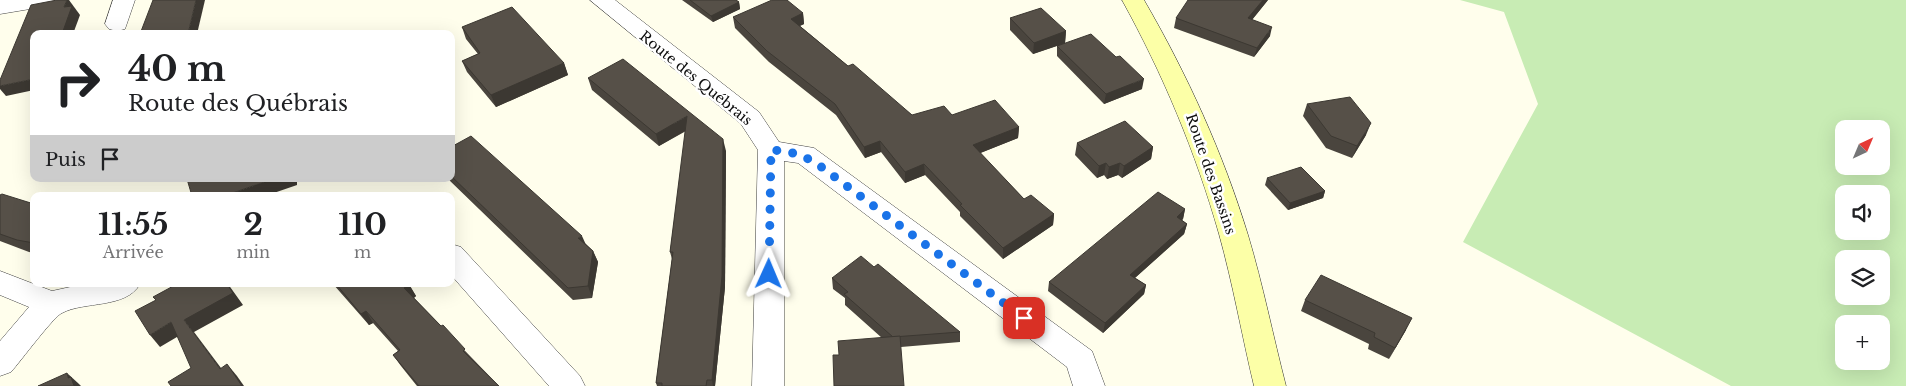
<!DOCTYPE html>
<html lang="fr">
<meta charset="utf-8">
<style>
:root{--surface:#fff;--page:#f6f6f6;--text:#202124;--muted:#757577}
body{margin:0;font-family:"Libre Baskerville",serif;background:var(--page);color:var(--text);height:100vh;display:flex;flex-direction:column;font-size:19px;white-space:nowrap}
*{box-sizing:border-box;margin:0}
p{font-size:16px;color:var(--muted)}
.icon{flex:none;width:28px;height:28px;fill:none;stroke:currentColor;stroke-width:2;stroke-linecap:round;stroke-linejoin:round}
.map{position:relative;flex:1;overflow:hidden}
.side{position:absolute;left:30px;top:192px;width:425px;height:95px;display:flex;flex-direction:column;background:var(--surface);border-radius:10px;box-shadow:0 5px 20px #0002}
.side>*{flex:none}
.top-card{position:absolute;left:30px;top:30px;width:425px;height:152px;border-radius:10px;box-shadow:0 5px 20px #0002;background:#fff;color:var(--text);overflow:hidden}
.needle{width:32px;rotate:44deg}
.buttons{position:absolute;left:1835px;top:120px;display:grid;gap:10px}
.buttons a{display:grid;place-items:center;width:55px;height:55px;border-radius:10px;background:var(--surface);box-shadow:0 5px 20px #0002;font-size:25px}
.pin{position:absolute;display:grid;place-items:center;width:42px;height:42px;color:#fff;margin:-21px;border-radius:10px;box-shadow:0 2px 8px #0006}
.me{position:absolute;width:55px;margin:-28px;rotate:1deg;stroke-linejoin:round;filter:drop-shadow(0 0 4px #0008)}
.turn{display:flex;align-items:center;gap:18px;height:105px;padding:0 15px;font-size:22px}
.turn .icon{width:65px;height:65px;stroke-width:2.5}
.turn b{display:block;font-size:35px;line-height:42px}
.then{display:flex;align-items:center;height:48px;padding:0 15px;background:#0003;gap:10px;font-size:19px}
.eta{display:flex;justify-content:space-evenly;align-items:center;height:85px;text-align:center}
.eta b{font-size:30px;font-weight:800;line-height:35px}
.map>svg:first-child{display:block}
</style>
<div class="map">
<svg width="1906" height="386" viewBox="0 0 1906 386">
<rect width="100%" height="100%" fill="#fffeec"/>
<path fill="#c8ecb4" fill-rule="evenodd" d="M 1460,0 L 1906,0 L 1906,386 L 1731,386 L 1463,242 L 1538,104 L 1504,12 ZM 1844,129 L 1881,129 L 1881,166 L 1844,166 ZM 1844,194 L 1881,194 L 1881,231 L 1844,231 ZM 1844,259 L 1881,259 L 1881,296 L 1844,296 ZM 1844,324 L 1881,324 L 1881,361 L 1844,361 Z"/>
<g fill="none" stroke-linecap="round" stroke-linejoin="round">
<g stroke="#404040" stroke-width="1">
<g id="minor">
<path d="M 0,0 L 57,0 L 54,5 L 0,14 Z"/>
<path d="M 113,0 L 135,0 L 125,29 L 117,31 L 109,29 L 105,24 Z"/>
<path d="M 590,0 L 615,0 L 759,112 L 779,142 L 814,148 L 1092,351 L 1105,386 L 1073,386 L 1067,367 L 798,163 L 784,161 L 784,386 L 752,386 L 758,150 L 741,124 Z"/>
<path d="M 451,244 L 461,247 L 580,376 L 585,386 L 549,386 L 451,275 Z"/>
<path d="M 0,271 L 52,291 L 84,284 L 140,284 C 126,309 84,301 62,313 C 54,316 20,362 11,372 L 0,376 L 0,341 L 29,307 L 0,295 Z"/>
</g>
</g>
<g stroke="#2f2f2f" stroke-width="1">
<path id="secondary" d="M 1122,0 L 1144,0 C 1187,74 1223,153 1248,235 C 1263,285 1273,336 1286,386 L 1254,386 C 1242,336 1233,284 1219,234 C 1196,153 1163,74 1122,0 Z"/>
</g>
<use href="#minor" fill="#fff" fill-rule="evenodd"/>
<use href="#secondary" fill="#fcffa7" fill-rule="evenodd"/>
</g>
<g fill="#4a453e">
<path d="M 682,0 L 736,0 L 739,2 L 740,9 L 713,22 Z"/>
<path d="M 1268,0 L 1252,20 L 1270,36 L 1254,57 L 1174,28 L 1176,18 Z"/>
<path d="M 803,13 L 804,24 L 800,26 L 848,66 L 912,115 L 952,115 L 1019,127 L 1018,138 L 980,153 L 1024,199 L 1054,214 L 1053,225 L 1003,259 L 960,216 L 960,212 L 925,175 L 905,183 L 881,152 L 865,158 L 836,115 L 769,62 L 735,28 L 733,17 Z"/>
<path d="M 1010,18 L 1066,31 L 1065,43 L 1142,89 L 1104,104 L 1057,56 L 1057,46 L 1033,54 L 1010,30 Z"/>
<path d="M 462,27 L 564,63 L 568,75 L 496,107 L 467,72 L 462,61 L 478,54 L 466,39 Z"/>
<path d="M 588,78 L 726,151 L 725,287 L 715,386 L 657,386 L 656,383 L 672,259 L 670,252 L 686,131 L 659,146 L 592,90 Z"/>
<path d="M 1307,104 L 1366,135 L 1352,158 L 1326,148 L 1303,116 Z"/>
<path d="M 1077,143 L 1153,147 L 1151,159 L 1122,178 L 1118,175 L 1107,179 L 1104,175 L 1097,178 L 1075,155 Z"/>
<path d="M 451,147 L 586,244 L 593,251 L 598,262 L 592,298 L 573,300 L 448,179 L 451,179 Z"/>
<path d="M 1267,178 L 1325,191 L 1323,198 L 1288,210 L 1265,185 Z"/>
<path d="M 0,195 L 34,204 L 34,253 L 29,252 L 0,241 Z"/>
<path d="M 1185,209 L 1183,219 L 1182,220 L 1187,224 L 1184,234 L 1135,278 L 1146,285 L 1144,294 L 1103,333 L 1048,291 L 1049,282 Z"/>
<path d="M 874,267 L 960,332 L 960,342 L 901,347 L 839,355 L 882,338 L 845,305 L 845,298 L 833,289 L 832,278 Z"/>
<path d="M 333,284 L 409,284 L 416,296 L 414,298 L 499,386 L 417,386 L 401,366 L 393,355 L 398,351 L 373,323 L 369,325 Z"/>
<path d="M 1305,300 L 1406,330 L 1389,359 L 1368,349 L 1369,344 L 1301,311 Z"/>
</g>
<g fill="#3c3832">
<path d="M 67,0 L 69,0 L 80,15 L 73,34 L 62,34 L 64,7 Z"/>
<path d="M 196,0 L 205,0 L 197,34 L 188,34 Z"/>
<path d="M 1263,0 L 1268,0 L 1246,27 L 1248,18 Z"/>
<path d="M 739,2 L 740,9 L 713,22 L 711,16 Z"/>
<path d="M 803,13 L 804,24 L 792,29 L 791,19 Z"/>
<path d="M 1272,27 L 1270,36 L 1254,57 L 1257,48 Z"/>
<path d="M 1066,31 L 1065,43 L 1033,54 L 1034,43 Z"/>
<path d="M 564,63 L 568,75 L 496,107 L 491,95 Z"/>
<path d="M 34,79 L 34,90 L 6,96 L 0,89 L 0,86 Z"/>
<path d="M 1144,79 L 1142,89 L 1104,104 L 1106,94 Z"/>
<path d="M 687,116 L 690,128 L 659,146 L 656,134 Z"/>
<path d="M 1371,123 L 1366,135 L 1352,158 L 1357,146 Z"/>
<path d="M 1019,127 L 1018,138 L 973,156 L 973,145 Z"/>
<path d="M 723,139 L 726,151 L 725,287 L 715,386 L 713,386 L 712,380 Z"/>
<path d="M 880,141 L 881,152 L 865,158 L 864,147 Z"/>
<path d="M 1153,147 L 1151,159 L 1122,178 L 1124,166 Z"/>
<path d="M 1106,163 L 1104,175 L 1097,178 L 1099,166 Z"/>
<path d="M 1120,163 L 1118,175 L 1107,179 L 1109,167 Z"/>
<path d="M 924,164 L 925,175 L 905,183 L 905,172 Z"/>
<path d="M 273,179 L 301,179 L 297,180 L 297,185 L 265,196 L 224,196 Z"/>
<path d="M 1325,191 L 1323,198 L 1288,210 L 1290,203 Z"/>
<path d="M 1185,209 L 1183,219 L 1175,226 L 1177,217 Z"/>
<path d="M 1054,214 L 1053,225 L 1003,259 L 1003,248 Z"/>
<path d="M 1187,224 L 1184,234 L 1128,284 L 1130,275 Z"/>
<path d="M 582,236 L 587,247 L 578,238 Z"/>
<path d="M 593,251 L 598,262 L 592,298 L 588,286 Z"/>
<path d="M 227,284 L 228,284 L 243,305 L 194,332 L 230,380 L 220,369 L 184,320 Z"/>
<path d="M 409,285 L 416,296 L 411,300 L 404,288 Z"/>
<path d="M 1146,285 L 1144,294 L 1103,333 L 1105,323 Z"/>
<path d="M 366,311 L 373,323 L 369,325 L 361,314 Z"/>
<path d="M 1412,318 L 1406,330 L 1389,359 L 1395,348 Z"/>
<path d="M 171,322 L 182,334 L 160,347 L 150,335 Z"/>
<path d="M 227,364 L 237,376 L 244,386 L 241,386 Z"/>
<path d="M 67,373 L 79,384 L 81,386 L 74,386 L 68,378 Z"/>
</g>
<g fill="#565048" stroke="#3c3832">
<path d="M 57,0 L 67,0 L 64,7 L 72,6 L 62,34 L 34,34 L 34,79 L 0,86 L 0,80 L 31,5 Z"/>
<path d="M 153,0 L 196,0 L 188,34 L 140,34 Z"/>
<path d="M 690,0 L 736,0 L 739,2 L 711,16 Z"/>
<path d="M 772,0 L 787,0 L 803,13 L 791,19 L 848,66 L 853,64 L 912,115 L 944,106 L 952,115 L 995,100 L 1019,127 L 973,145 L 1024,199 L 1031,195 L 1054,214 L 1003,248 L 960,205 L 962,204 L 924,164 L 905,172 L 880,141 L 864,147 L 835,104 L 767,51 L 733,17 Z"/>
<path d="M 1188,0 L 1263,0 L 1248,18 L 1272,27 L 1257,48 L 1176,18 Z"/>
<path d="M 512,7 L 564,63 L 491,95 L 462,61 L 480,53 L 462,27 Z"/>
<path d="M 1041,8 L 1066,31 L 1034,43 L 1010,18 Z"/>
<path d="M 1091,34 L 1116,57 L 1120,56 L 1144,79 L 1106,94 L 1057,46 Z"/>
<path d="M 623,59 L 723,139 L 722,276 L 712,380 L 707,380 L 706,386 L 662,386 L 662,383 L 656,383 L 673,252 L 670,252 L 687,116 L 656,134 L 588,78 Z"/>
<path d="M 1350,97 L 1371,123 L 1357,146 L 1331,136 L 1307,104 Z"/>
<path d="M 1125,121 L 1153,147 L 1124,166 L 1120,163 L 1109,167 L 1106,163 L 1099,166 L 1077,143 Z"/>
<path d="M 471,136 L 582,236 L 578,238 L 593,251 L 588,286 L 568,288 L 451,176 L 451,147 Z"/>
<path d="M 1301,167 L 1325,191 L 1290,203 L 1267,178 Z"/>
<path d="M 187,179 L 273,179 L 224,196 L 192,196 Z"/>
<path d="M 1158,192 L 1185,209 L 1177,217 L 1187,224 L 1130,275 L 1146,285 L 1105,323 L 1049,282 Z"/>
<path d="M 2,194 L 34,204 L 34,243 L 17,240 L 0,234 L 0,195 Z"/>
<path d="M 861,256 L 874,267 L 878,264 L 960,332 L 893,337 L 844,294 L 848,292 L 832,278 Z"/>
<path d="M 1321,275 L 1412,318 L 1395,348 L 1374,337 L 1375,333 L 1305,300 Z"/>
<path d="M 177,284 L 227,284 L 233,293 L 184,320 L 220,369 L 227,364 L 242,386 L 171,386 L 168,382 L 191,368 L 171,322 L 150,335 L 135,311 L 156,300 L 153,297 Z"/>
<path d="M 336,284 L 409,284 L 409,285 L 404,288 L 441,326 L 443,325 L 465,349 L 463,351 L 499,386 L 419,386 L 393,355 L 400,350 L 366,311 L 361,314 Z"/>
<path d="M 900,336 L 904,386 L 834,386 L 833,355 L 839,355 L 838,341 Z"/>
<path d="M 67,373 L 68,378 L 71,377 L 74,386 L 38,386 Z"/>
</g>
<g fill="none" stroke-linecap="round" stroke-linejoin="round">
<path stroke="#1a73e8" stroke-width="9" stroke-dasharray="0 16.2" d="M 769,274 L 771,150 C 791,151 804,155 820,166 L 1024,318"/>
</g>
<g text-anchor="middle" stroke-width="5" stroke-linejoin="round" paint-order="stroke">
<g font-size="14" fill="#0d0d0d" stroke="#fff">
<text transform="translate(696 78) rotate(39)" y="5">Route des Québrais</text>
<text transform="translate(1211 174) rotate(71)" y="5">Route des Bassins</text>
</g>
</g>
</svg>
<div class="buttons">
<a><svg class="needle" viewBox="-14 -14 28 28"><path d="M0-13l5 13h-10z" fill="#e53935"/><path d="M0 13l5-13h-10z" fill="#757577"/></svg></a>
<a><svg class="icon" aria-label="sound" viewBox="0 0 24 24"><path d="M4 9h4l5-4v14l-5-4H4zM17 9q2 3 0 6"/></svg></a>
<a><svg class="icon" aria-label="layers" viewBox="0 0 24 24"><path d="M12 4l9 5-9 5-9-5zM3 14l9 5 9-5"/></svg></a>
<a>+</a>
</div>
<div class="pin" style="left:1024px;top:318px;background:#d93025"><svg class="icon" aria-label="arrive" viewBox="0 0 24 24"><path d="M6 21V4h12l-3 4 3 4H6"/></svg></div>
<svg class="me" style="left:769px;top:274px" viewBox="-20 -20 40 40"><path d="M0-17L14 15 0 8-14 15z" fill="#1a73e8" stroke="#fff" stroke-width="4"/></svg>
<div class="top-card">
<div class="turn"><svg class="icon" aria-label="right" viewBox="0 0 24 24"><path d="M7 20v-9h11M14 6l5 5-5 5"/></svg><div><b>40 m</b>Route des Québrais</div></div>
<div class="then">Puis<svg class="icon" aria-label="arrive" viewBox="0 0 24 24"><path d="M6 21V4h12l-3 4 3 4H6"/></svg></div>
</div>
<section class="side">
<div class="eta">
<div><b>11:55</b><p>Arrivée</p></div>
<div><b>2</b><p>min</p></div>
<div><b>110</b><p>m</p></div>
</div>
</section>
</div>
